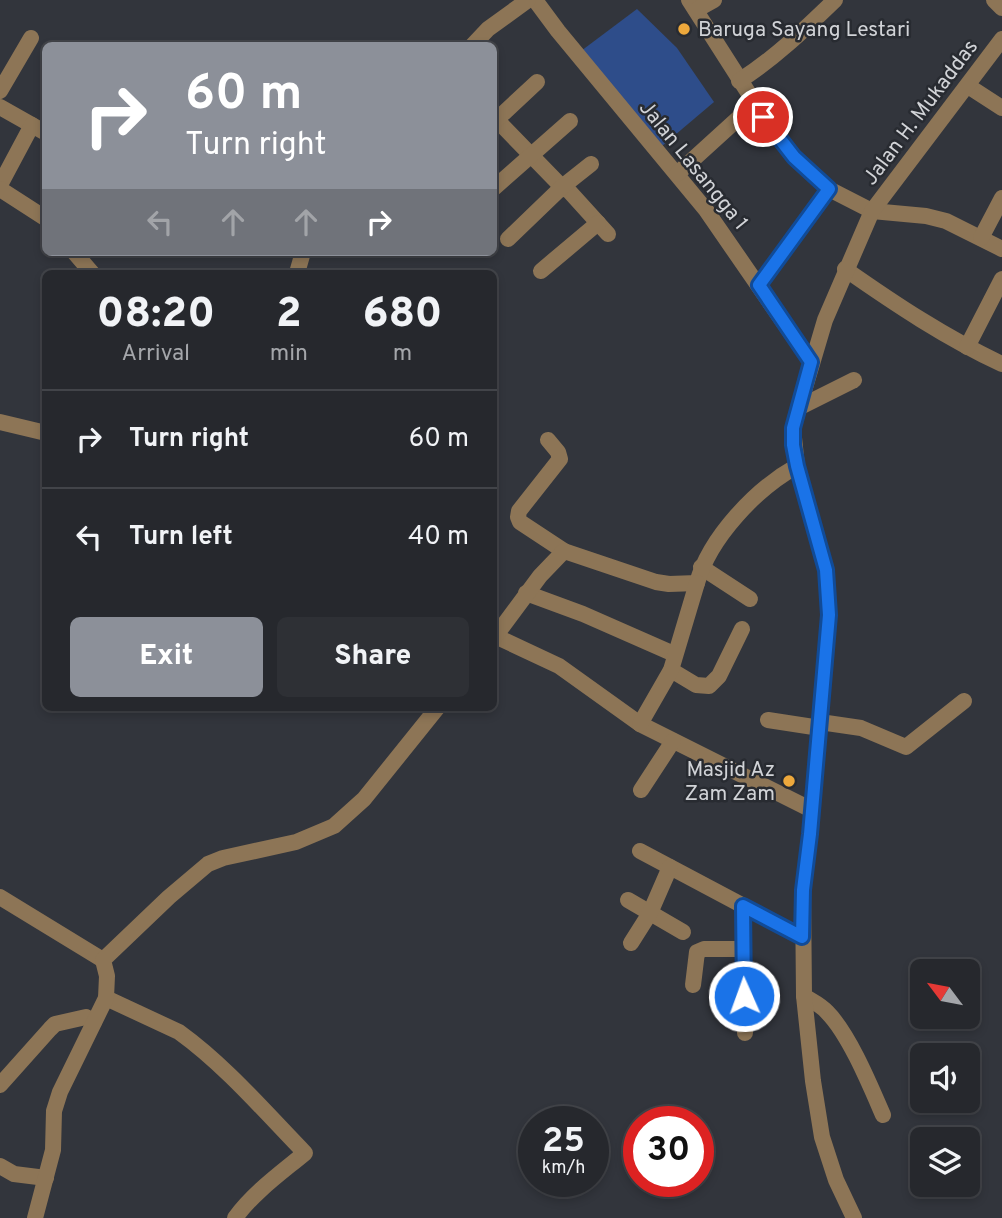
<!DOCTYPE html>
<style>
:root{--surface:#26282d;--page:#2e3035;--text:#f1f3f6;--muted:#a4a6aa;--line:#424449;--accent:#8c9099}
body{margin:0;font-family:Overpass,sans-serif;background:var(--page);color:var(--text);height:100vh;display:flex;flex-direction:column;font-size:26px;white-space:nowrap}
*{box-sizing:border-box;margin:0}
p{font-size:23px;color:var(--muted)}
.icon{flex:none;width:38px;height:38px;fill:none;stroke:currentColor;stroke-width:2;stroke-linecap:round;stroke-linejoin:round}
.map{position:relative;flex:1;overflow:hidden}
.details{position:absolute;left:42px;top:270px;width:455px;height:441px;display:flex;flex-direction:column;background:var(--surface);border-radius:10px;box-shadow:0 4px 10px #0003,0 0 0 2px var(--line)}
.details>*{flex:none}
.banner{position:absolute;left:42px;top:42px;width:455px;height:214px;border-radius:10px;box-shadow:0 4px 10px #0003,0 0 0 2px var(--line);background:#8c9099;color:#fff;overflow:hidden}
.needle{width:46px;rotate:302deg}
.controls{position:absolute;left:910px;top:959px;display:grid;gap:14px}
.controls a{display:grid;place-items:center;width:70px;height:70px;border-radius:10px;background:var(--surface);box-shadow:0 4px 10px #0003,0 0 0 2px var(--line);font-size:35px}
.speed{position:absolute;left:518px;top:1106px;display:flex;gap:14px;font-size:35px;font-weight:700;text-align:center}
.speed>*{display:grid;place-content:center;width:91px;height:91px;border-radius:50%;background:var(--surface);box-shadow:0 4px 10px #0003,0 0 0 2px var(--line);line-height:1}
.speed small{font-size:18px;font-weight:400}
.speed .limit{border:10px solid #d22;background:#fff;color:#111}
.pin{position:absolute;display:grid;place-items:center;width:60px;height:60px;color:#fff;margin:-30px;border:4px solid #fff;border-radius:50%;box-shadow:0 2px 7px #0007}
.me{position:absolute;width:77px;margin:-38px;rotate:358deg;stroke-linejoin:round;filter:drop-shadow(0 0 5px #0008)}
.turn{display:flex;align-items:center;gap:24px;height:147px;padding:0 28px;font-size:32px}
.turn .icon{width:91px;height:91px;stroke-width:2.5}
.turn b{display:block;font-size:49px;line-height:60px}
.lanes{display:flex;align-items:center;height:66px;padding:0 28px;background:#0003;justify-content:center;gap:35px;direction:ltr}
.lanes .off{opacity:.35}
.eta{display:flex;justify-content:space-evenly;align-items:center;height:119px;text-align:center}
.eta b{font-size:42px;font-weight:800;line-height:49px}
.action{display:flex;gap:14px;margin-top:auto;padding:14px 28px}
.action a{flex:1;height:80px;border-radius:10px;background:var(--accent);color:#fff;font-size:28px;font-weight:800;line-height:80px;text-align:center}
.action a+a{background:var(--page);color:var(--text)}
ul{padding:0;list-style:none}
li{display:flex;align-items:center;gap:21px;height:98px;padding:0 28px;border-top:2px solid var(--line)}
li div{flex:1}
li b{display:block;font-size:26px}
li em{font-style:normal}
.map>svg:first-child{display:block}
</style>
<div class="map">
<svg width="1002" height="1218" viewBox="0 0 1002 1218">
<rect width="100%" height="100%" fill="#32353c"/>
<path fill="#2e4d8a" d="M 637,9 L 677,48 L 714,102 L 662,146 L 581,51 Z"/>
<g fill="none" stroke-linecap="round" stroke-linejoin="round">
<g stroke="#8d7556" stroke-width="16">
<path d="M 535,0 L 558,31 L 706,210 L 811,362"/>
<path d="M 689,0 L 772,130 L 794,157 L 829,189 L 872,211 L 926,216 L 946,221 L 1002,249"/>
<path d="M 994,0 L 1002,8"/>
<path d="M 696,10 L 714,0"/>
<path d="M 472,46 L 488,29 L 528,0"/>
<path d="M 739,81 C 775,58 805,29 835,0"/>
<path d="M 968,86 L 1002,108"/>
<path d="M 0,91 L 31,38"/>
<path d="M 0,107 L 46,133"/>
<path d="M 494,117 L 562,187 L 569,191 L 608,234"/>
<path d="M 494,122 L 537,82"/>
<path d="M 677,174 L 754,104"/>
<path d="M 0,185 L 32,125"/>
<path d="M 494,188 L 570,121"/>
<path d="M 0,189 L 45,218"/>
<path d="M 981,238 L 1002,198"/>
<path d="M 508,239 L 562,187 L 591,164"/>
<path d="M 74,252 L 92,273"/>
<path d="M 845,269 C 895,304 946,338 1002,364"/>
<path d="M 541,271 L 598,223"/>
<path d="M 297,273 L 303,252"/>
<path d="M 759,285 L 829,189"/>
<path d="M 967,347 L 1002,279"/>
<path d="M 798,408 L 854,380"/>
<path d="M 0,422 L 46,433"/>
<path d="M 548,440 L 558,452 L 560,459 L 519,511 L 518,517 L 520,522 L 564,551"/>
<path d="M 701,567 L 750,599"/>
<path d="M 526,593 L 583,614 L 674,654"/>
<path d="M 495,636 L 559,666 L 640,724 L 812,810"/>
<path d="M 494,638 L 540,576 L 564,551 L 656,582 L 669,584 L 697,583 C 710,537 756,489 797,466"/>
<path d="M 671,670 L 696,685 L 709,686 L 719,676 L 742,629"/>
<path d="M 768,720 L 820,728"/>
<path d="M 820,722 L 861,728 L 906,747 L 964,701"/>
<path d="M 640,724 L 671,670 L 697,583"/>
<path d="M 641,790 L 673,741"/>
<path d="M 640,851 L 802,937"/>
<path d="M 0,897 L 103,960"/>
<path d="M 628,900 L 683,932"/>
<path d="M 743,906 L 745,1033"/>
<path d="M 631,943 L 650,913 L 670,867"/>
<path d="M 693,985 L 697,952 L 704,949 L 742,949"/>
<path d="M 804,996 C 812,1001 821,1005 827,1012 C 849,1034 870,1085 883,1115"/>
<path d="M 106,998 L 179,1032 C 226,1066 265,1112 305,1153 C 281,1173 254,1192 235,1218"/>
<path d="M 0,1085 L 50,1029 L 55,1024 L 86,1017 L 94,1022"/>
<path d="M 0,1166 L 14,1174 L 46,1178"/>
<path d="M 35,1218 L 53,1150 L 54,1111 L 60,1092 L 106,998 L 107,976 L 103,960 L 169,897 L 208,864 L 223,858 L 296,842 L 334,826 L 364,799 L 438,707"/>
<path d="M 854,1218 L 836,1180 L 822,1137 L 813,1081 L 804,996 L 803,890 L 810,834 L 829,615 L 826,570 L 797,466 L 793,428 L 825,320 L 872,211 L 1002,39"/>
</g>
</g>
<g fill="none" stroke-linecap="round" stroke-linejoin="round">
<g stroke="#114b97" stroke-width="18">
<path id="route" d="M 744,996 L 743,906 L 802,937 L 803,890 L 810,834 L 829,615 L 826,570 L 797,466 L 793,445 L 793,428 L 811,362 L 759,285 L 829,189 L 794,157 L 763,117"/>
</g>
<use href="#route" stroke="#1a73e8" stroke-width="12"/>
</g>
<g fill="#eda83c" stroke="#282b31" stroke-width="2.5">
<circle cx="684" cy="29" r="7"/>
<circle cx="789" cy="781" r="7"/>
</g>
<g text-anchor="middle" stroke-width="5" stroke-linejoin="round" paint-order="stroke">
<g font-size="21" fill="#d1d3d7" stroke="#282b31" text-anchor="start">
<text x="698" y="36">Baruga Sayang Lestari</text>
<text x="775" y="776" text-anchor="end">Masjid Az<tspan x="775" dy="24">Zam Zam</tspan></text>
</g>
<g font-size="21" fill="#d1d3d7" stroke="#282b31">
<text transform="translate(920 112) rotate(-53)" y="7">Jalan H. Mukaddas</text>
<text transform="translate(694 165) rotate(51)" y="7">Jalan Lasangga 1</text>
</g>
</g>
</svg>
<div class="controls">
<a><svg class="needle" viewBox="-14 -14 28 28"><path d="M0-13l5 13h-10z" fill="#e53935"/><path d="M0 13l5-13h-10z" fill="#a4a6aa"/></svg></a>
<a><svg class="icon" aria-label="sound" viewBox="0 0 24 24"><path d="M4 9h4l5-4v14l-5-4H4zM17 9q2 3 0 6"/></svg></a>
<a><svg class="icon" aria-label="layers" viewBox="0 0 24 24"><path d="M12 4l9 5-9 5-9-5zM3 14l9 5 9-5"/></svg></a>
</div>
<div class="speed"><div>25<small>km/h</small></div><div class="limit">30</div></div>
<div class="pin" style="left:763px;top:117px;background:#d93025"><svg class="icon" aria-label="arrive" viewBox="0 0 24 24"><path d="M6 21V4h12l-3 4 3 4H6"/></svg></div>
<svg class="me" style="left:744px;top:996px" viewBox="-20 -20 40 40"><circle r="17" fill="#1a73e8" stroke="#fff" stroke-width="3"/><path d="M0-11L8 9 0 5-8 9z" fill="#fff"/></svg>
<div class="banner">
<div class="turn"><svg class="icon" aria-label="right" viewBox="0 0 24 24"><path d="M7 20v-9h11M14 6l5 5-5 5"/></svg><div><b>60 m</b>Turn right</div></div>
<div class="lanes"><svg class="icon off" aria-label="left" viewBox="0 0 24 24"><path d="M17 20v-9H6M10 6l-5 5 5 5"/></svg><svg class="icon off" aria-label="ahead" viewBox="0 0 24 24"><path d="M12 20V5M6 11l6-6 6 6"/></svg><svg class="icon off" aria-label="ahead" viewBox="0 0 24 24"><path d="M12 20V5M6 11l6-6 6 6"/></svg><svg class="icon" aria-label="right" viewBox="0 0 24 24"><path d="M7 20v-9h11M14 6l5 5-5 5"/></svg></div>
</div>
<section class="details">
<div class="eta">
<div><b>08:20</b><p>Arrival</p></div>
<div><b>2</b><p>min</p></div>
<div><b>680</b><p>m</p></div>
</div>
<ul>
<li><svg class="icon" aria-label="right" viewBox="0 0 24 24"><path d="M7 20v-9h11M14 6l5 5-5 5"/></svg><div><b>Turn right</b></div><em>60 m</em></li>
<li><svg class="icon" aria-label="left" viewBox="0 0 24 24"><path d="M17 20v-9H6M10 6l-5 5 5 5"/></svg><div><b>Turn left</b></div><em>40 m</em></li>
</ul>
<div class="action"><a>Exit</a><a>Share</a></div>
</section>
</div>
